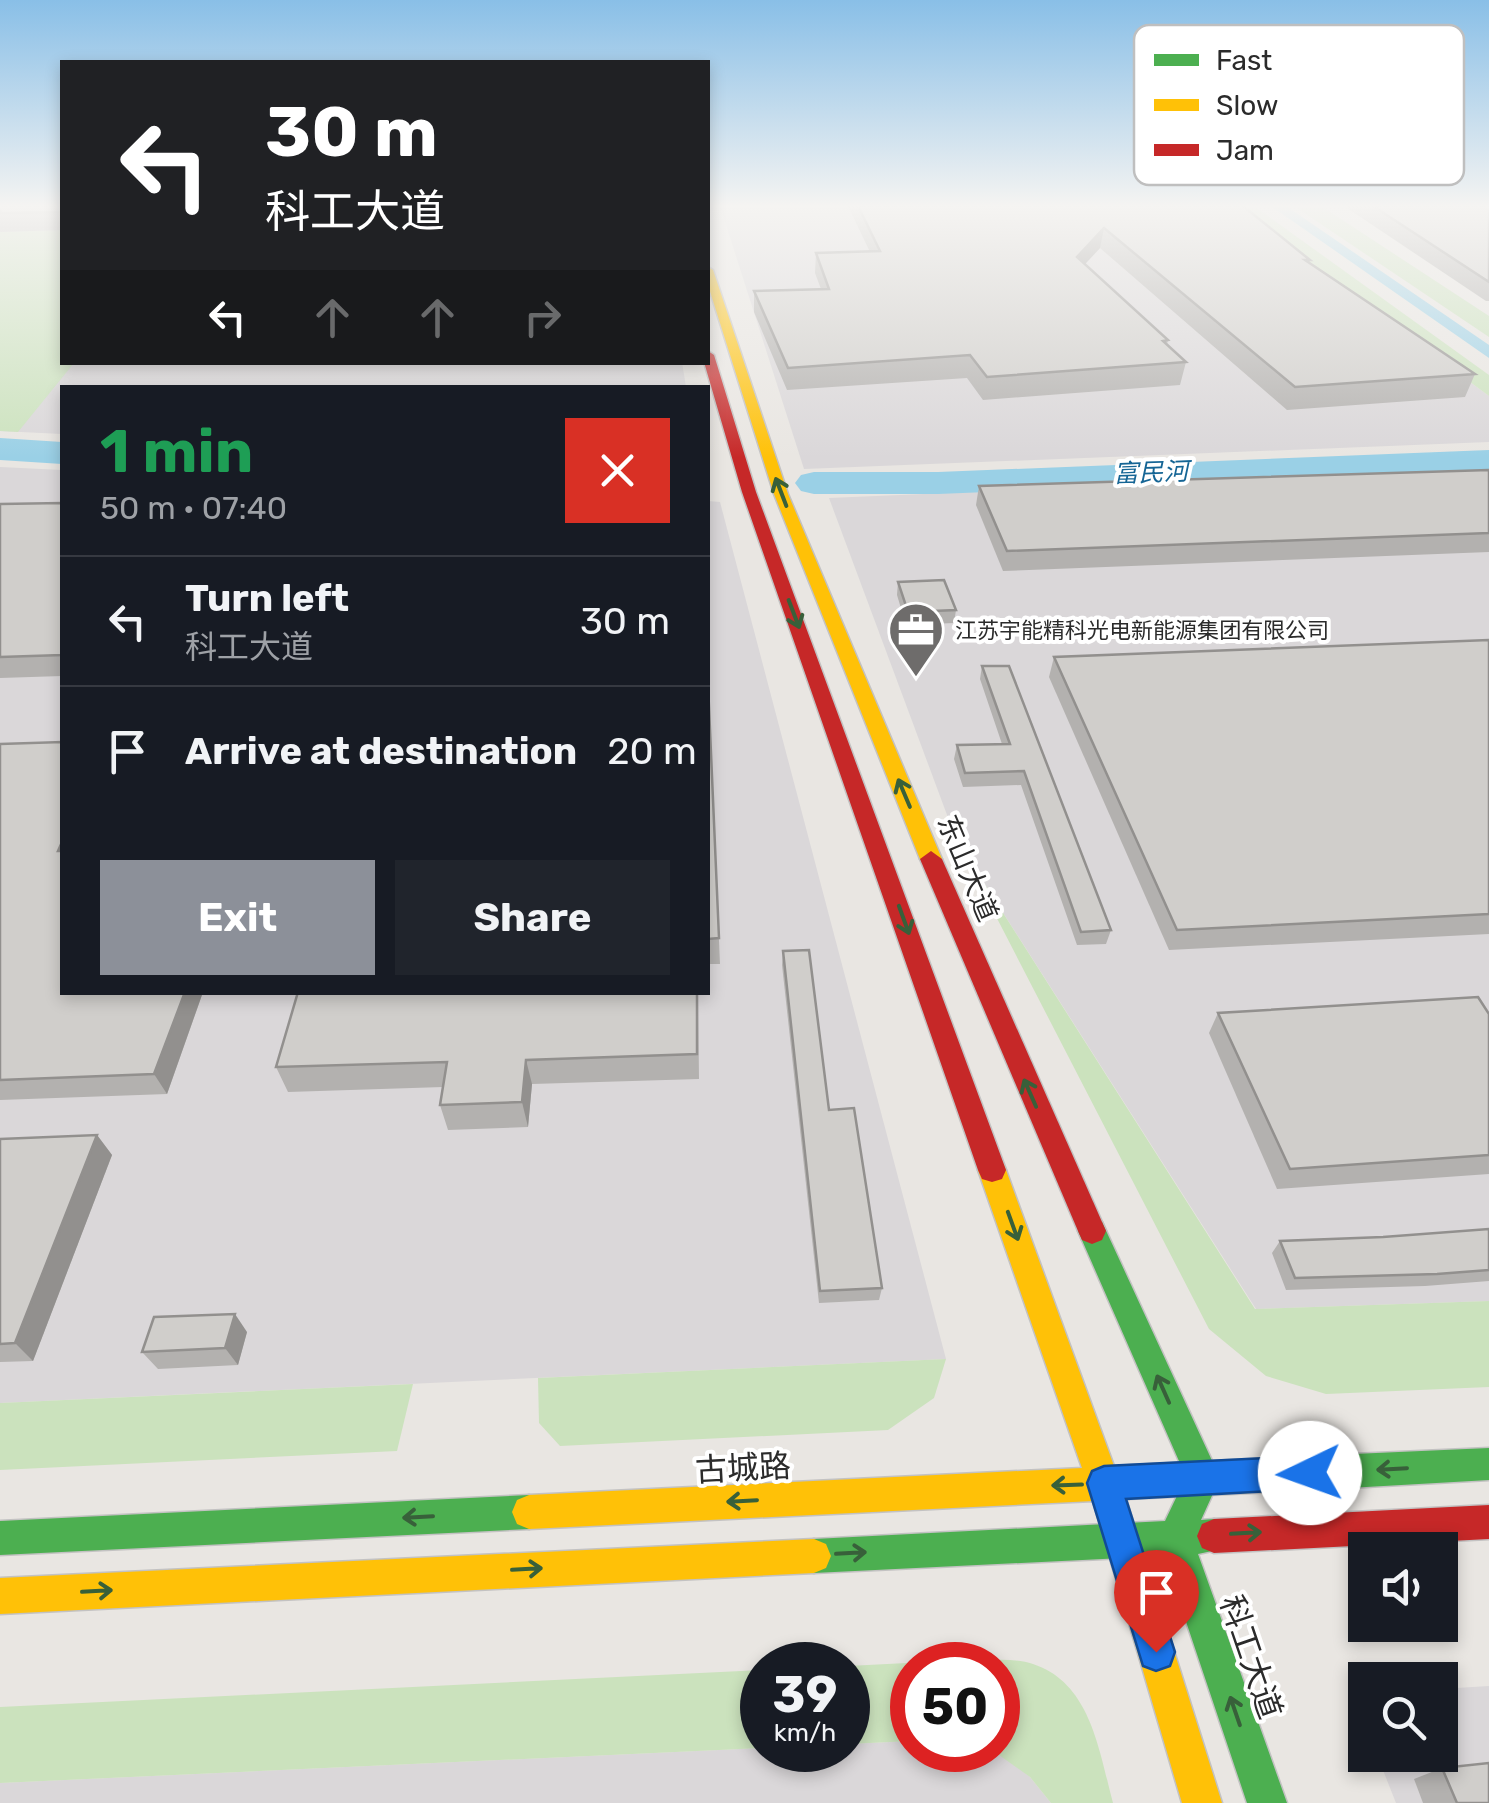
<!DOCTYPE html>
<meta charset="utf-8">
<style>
:root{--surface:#171b24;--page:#20242c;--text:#f1f3f6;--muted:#9ea1a6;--line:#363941;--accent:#8c9099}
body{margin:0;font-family:Rubik,"Noto Sans SC",sans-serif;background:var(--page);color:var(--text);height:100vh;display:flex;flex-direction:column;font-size:38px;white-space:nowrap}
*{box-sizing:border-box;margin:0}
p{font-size:32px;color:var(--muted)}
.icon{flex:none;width:55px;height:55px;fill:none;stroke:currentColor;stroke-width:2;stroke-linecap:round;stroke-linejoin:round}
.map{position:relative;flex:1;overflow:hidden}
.side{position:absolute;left:60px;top:385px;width:650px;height:610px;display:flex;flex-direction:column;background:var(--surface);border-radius:0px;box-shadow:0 5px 15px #0003}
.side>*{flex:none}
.hud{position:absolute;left:60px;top:60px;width:650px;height:305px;border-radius:0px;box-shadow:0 5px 15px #0003;background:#202124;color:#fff;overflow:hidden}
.buttons{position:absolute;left:1348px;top:1532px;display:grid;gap:20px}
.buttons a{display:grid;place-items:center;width:110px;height:110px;border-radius:0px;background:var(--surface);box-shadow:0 5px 15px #0003;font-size:50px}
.speed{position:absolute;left:740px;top:1642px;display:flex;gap:20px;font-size:50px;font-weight:700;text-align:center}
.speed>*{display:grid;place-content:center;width:130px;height:130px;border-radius:50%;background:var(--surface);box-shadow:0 5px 15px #0003;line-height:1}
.speed small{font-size:25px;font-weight:400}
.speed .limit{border:15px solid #d22;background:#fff;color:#111}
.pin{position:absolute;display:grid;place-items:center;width:85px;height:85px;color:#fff;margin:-102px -42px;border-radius:50% 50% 50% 0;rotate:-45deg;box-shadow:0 0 10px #0007}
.pin .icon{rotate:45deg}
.me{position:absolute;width:110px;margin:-55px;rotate:267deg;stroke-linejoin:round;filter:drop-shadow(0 0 8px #0008)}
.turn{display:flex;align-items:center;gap:35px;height:210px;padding:0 40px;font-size:45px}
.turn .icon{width:130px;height:130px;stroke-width:2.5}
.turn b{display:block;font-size:70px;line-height:85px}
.lanes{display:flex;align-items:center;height:95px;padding:0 40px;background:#0003;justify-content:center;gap:50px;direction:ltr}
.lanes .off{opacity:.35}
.round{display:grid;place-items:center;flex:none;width:105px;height:105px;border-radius:0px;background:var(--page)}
.headline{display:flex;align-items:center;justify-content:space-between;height:170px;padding:0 40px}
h1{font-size:60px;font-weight:700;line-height:75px;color:#1e9e55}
.cta{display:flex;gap:20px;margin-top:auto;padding:20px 40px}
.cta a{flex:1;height:115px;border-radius:0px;background:var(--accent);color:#fff;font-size:40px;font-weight:700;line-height:115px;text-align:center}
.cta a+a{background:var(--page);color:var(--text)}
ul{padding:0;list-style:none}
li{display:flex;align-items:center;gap:30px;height:130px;padding:0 40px;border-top:2px solid var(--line)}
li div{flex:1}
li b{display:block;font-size:38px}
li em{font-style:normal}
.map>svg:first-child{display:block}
</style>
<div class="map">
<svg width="1489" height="1803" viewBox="0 0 1489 1803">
<rect width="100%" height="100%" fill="#e9e6e2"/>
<g fill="#dad7d9">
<path d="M 0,206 L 62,206 L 62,362 L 682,362 L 686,387 L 62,388 L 62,434 L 0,431 Z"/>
<path d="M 720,206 L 1231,206 L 1489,396 L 1489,442 L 804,469 Z"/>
<path d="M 0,467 L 62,470 L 62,992 L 708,992 L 708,501 L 720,502 L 946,1359 L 0,1403 Z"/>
<path d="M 1489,470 L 1489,1301 L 1256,1309 L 956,839 L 829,498 Z"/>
<path d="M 1489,1686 L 1489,1803 L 1396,1803 L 1377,1755 L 1440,1755 L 1440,1689 Z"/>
<path d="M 912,1741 L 912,1750 L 1000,1752 L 1030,1777 L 1051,1803 L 0,1803 L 0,1783 L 762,1748 L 848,1750 L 848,1744 Z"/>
</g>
<g fill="#cbe2bd">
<path d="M 1231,206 L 1254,206 L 1489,375 L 1489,396 Z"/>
<path d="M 1294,206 L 1321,206 L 1489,316 L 1489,337 Z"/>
<path d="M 62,230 L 62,362 L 74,363 L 18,432 L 0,431 L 0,232 Z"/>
<path d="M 956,839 L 1255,1309 L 1489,1301 L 1489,1387 L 1326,1394 L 1266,1376 L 1209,1329 Z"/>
<path d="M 946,1359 L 934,1398 L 888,1430 L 560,1446 L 539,1423 L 538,1378 Z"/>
<path d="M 413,1384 L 397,1451 L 0,1470 L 0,1403 Z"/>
<path d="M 985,1659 C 1000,1660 1019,1659 1033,1664 C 1091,1683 1099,1751 1113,1803 L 1051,1803 L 1030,1777 L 992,1750 L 998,1750 L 998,1665 L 912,1665 L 912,1741 L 848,1744 L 848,1666 Z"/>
<path d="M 762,1670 L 762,1748 L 0,1783 L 0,1707 Z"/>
</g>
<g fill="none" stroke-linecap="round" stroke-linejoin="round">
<path fill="#9ad0e6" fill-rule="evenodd" d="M 1271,206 L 1286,206 L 1489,345 L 1489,358 Z"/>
<g fill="#9ad0e6" fill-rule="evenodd">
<path d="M 0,438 L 62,442 L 62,464 L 0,460 Z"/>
<path d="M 1489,450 L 1489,472 L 938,494 L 814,494 L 801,491 L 795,483 L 801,475 L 814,472 L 938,472 Z"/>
</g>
<g stroke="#c3c2c2" stroke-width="3">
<g id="fast">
<path d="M 1092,1218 L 1102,1222 L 1220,1478 L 1201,1520 L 1214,1519 L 1226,1524 L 1231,1536 L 1226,1548 L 1198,1554 L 1287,1803 L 1247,1803 L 1164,1556 L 814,1573 L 802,1568 L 797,1556 L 802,1544 L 814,1539 L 1165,1521 L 1186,1477 L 1078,1231 L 1082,1222 Z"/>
<path d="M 1489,1448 L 1489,1480 L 1331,1489 L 1319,1484 L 1314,1472 L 1319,1460 L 1331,1455 Z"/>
<path d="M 529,1495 L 541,1500 L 546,1512 L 541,1524 L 529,1529 L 0,1555 L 0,1521 Z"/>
</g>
</g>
<g stroke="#c3c2c2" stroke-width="3">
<g id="slow">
<path d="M 708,267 L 713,270 L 788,494 L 942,859 L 939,864 L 931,867 L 920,859 L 774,494 L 708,285 Z"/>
<path d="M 992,1158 L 1002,1161 L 1006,1170 L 1114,1466 L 1331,1455 L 1343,1460 L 1348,1472 L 1343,1484 L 1331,1489 L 1126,1499 L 1222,1803 L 1182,1803 L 1093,1501 L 529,1529 L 517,1524 L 512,1512 L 517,1500 L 529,1495 L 1082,1468 L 978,1170 L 982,1161 Z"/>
<path d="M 814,1539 L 826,1544 L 831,1556 L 826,1568 L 814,1573 L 0,1614 L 0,1578 Z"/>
</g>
</g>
<g stroke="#c3c2c2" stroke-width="3">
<g id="jam">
<path d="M 708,351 L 714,355 L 756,492 L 1006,1170 L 1002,1179 L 992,1182 L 982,1179 L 978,1170 L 742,492 L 704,362 L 708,362 Z"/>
<path d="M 931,851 L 942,859 L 1106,1231 L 1102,1240 L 1092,1244 L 1082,1240 L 1078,1231 L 920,859 Z"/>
<path d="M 1489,1505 L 1489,1539 L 1214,1553 L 1202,1548 L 1197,1536 L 1202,1524 L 1214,1519 Z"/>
</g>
</g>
<use href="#fast" fill="#4caf50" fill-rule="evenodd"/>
<use href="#slow" fill="#ffc107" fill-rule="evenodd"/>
<use href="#jam" fill="#c62828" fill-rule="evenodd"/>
</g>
<g fill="#b3b1af">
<path d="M 0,206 L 62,206 L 62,230 L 0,232 Z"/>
<path d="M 848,206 L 1243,206 L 1310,260 L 1309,262 L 1475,374 L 1465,397 L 1287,410 L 1100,248 L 1085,264 L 1168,340 L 1167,345 L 1186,362 L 1180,385 L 983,400 L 967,378 L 787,390 L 754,312 L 754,291 L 821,289 L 815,273 L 816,253 L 870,252 Z"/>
<path d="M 1344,206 L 1489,206 L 1489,301 L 1486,301 Z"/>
<path d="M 1489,470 L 1489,552 L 1003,571 L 976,505 L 979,486 Z"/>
<path d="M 62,503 L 62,676 L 0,678 L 0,504 Z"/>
<path d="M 898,582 L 956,610 L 954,623 L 906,625 L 897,595 Z"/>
<path d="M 1489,640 L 1489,934 L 1169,950 L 1049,677 L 1054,657 Z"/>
<path d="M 982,666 L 1111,930 L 1106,944 L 1077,945 L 1021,785 L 963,787 L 954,759 L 957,745 L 1002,744 L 980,679 Z"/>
<path d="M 708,684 L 720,964 L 708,964 Z"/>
<path d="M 0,744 L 62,992 L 203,992 L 167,1094 L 0,1100 Z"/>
<path d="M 783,951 L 882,1288 L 879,1300 L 819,1303 L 782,965 Z"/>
<path d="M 298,992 L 698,992 L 699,1079 L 532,1084 L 528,1127 L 448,1130 L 440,1105 L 443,1087 L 288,1092 L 276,1067 Z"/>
<path d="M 1218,1013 L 1489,1014 L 1489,1174 L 1277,1189 L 1209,1033 Z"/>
<path d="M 97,1135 L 112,1155 L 33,1361 L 0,1362 L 0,1139 Z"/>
<path d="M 1489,1229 L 1489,1281 L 1425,1286 L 1286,1290 L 1272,1253 L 1280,1241 L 1383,1237 Z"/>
<path d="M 247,1332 L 238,1365 L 158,1369 L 142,1352 Z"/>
<path d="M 1442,1768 L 1489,1803 L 1423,1803 L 1414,1779 Z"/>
</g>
<g fill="#92908e">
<path d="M 1104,228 L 1100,248 L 1073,277 L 1077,257 Z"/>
<path d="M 185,992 L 203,992 L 167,1094 L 154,1074 Z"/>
<path d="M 526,1060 L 532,1084 L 528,1127 L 522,1102 Z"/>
<path d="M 97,1135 L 112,1155 L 33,1361 L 15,1343 Z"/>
<path d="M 235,1314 L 247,1332 L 238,1365 L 225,1348 Z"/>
</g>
<g fill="#d0cecb" stroke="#92908e" stroke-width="2.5">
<path d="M 0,206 L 62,206 L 62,212 L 0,213 Z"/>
<path d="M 858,206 L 1243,206 L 1310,260 L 1305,260 L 1475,374 L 1295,387 L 1104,228 L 1077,257 L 1168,340 L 1163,341 L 1186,362 L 987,377 L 970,355 L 788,368 L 754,291 L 829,289 L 816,253 L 880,251 Z"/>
<path d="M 1373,206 L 1489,206 L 1489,282 Z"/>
<path d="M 1489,470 L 1489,533 L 1007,551 L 979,486 Z"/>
<path d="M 62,503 L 62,655 L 0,657 L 0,504 Z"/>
<path d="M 944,580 L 956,610 L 908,612 L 898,582 Z"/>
<path d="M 1489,640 L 1489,914 L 1177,930 L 1054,657 Z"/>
<path d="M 982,666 L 1009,666 L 1111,930 L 1081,932 L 1024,771 L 965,773 L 957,745 L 1010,744 Z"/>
<path d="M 708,684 L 719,938 L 708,939 Z"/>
<path d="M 62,742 L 62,842 L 58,851 L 62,851 L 62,992 L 185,992 L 154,1074 L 0,1080 L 0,744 Z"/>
<path d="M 809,950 L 829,1110 L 854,1108 L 882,1288 L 820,1291 L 783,951 Z"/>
<path d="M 298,992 L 697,992 L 697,1054 L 526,1060 L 522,1102 L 440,1105 L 447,1062 L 276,1067 Z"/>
<path d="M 1478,997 L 1489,1014 L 1489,1155 L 1290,1169 L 1218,1013 Z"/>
<path d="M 97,1135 L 15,1343 L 0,1344 L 0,1139 Z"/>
<path d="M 1489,1229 L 1489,1270 L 1437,1274 L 1295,1278 L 1280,1241 L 1383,1237 Z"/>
<path d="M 235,1314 L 225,1348 L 142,1352 L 154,1317 Z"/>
<path d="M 1489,1763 L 1489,1803 L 1457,1803 L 1442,1768 Z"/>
</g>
<defs><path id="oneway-shaft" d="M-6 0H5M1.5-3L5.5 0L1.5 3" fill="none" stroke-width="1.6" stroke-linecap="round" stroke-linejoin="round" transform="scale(2.5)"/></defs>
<g stroke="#38603a">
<use href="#oneway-shaft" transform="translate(781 492) rotate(-111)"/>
<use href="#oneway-shaft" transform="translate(794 614) rotate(69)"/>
<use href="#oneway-shaft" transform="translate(904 793) rotate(-113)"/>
<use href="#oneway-shaft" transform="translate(904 920) rotate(70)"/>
<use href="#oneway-shaft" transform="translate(1030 1093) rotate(-114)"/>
<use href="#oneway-shaft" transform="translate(1013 1226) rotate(70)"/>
<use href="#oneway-shaft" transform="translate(1163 1389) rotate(-114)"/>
<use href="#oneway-shaft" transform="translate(1392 1469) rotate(177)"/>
<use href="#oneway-shaft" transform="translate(1067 1485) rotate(178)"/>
<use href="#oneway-shaft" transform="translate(742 1501) rotate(177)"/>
<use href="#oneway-shaft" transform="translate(418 1517) rotate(177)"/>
<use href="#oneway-shaft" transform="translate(1246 1533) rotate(-3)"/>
<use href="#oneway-shaft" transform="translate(851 1553) rotate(-3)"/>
<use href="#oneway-shaft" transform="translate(527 1569) rotate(-3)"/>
<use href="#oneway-shaft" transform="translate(97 1591) rotate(-3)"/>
<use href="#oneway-shaft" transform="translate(1235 1711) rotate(-109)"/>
</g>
<linearGradient id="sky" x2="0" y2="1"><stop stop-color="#89bfe7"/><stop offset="0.45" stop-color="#f5f4f2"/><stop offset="1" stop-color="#f5f4f2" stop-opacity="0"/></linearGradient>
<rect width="1489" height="458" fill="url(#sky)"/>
<path fill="#1a73e8" stroke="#114b97" stroke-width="2.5" d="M 1310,1456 L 1322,1461 L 1326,1473 L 1322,1485 L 1310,1489 L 1126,1499 L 1175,1652 L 1170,1666 L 1156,1671 L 1143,1666 L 1087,1483 L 1092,1471 L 1104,1466 Z"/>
<defs>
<g id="office-pin" transform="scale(2.875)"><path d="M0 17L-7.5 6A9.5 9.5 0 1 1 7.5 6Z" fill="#6e6c6b" stroke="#fff"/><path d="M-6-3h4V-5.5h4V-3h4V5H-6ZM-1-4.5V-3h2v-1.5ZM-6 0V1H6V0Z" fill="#fff"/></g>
</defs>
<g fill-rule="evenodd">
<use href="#office-pin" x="916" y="630"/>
</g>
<g text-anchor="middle" stroke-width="8" stroke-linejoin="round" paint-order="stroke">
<g font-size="22" fill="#2b2b2b" stroke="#fff" text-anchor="start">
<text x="955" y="638">江苏宇能精科光电新能源集团有限公司</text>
</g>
<g font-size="25" font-style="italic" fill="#156595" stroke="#fff">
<text transform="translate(1151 472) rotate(-2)" y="9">富民河</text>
</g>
<g font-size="28" fill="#2b2b2b" stroke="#fff">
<text transform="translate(968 868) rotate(67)" y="10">东山大道</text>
</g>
<g font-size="32" fill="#2b2b2b" stroke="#fff">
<text transform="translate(743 1468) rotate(-3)" y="11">古城路</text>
<text transform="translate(1251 1657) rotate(71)" y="11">科工大道</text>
</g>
</g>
<rect x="1134" y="25" width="330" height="160" rx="15" fill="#fff" stroke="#bfbfbf" stroke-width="2.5"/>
<rect x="1154" y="54" width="45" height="12" fill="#4caf50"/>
<rect x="1154" y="99" width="45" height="12" fill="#ffc107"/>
<rect x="1154" y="144" width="45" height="12" fill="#c62828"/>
<g font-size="28" fill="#2b2b2b">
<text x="1216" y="70">Fast</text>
<text x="1216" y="115">Slow</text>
<text x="1216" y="160">Jam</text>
</g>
</svg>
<div class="buttons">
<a><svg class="icon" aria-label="sound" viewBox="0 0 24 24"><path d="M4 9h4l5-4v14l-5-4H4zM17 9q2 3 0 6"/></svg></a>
<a><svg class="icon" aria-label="search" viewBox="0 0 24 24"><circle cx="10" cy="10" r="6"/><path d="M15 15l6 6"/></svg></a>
</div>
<div class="speed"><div>39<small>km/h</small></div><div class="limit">50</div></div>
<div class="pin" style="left:1156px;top:1652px;background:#d93025"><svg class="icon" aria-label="arrive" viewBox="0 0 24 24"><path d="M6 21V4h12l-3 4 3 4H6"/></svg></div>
<svg class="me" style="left:1310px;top:1473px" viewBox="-20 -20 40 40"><circle r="19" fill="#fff"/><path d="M0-13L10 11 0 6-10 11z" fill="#1a73e8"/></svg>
<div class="hud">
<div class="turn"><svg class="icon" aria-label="left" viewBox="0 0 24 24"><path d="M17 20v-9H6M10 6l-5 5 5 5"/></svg><div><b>30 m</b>科工大道</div></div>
<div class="lanes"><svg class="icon" aria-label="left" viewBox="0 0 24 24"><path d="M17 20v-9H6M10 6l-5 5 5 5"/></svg><svg class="icon off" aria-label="ahead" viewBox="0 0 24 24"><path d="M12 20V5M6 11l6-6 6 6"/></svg><svg class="icon off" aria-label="ahead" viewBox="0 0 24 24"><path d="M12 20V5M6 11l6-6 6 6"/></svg><svg class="icon off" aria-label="right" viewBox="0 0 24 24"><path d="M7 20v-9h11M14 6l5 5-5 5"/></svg></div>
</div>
<section class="side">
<div class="headline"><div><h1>1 min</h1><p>50 m · 07:40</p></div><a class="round" style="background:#d93025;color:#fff"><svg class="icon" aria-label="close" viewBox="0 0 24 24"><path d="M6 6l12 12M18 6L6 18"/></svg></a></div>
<ul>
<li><svg class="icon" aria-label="left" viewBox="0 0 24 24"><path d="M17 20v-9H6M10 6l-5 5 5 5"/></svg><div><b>Turn left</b><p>科工大道</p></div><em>30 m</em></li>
<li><svg class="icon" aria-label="arrive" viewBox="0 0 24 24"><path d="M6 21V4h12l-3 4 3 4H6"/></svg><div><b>Arrive at destination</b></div><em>20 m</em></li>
</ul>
<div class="cta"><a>Exit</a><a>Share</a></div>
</section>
</div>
